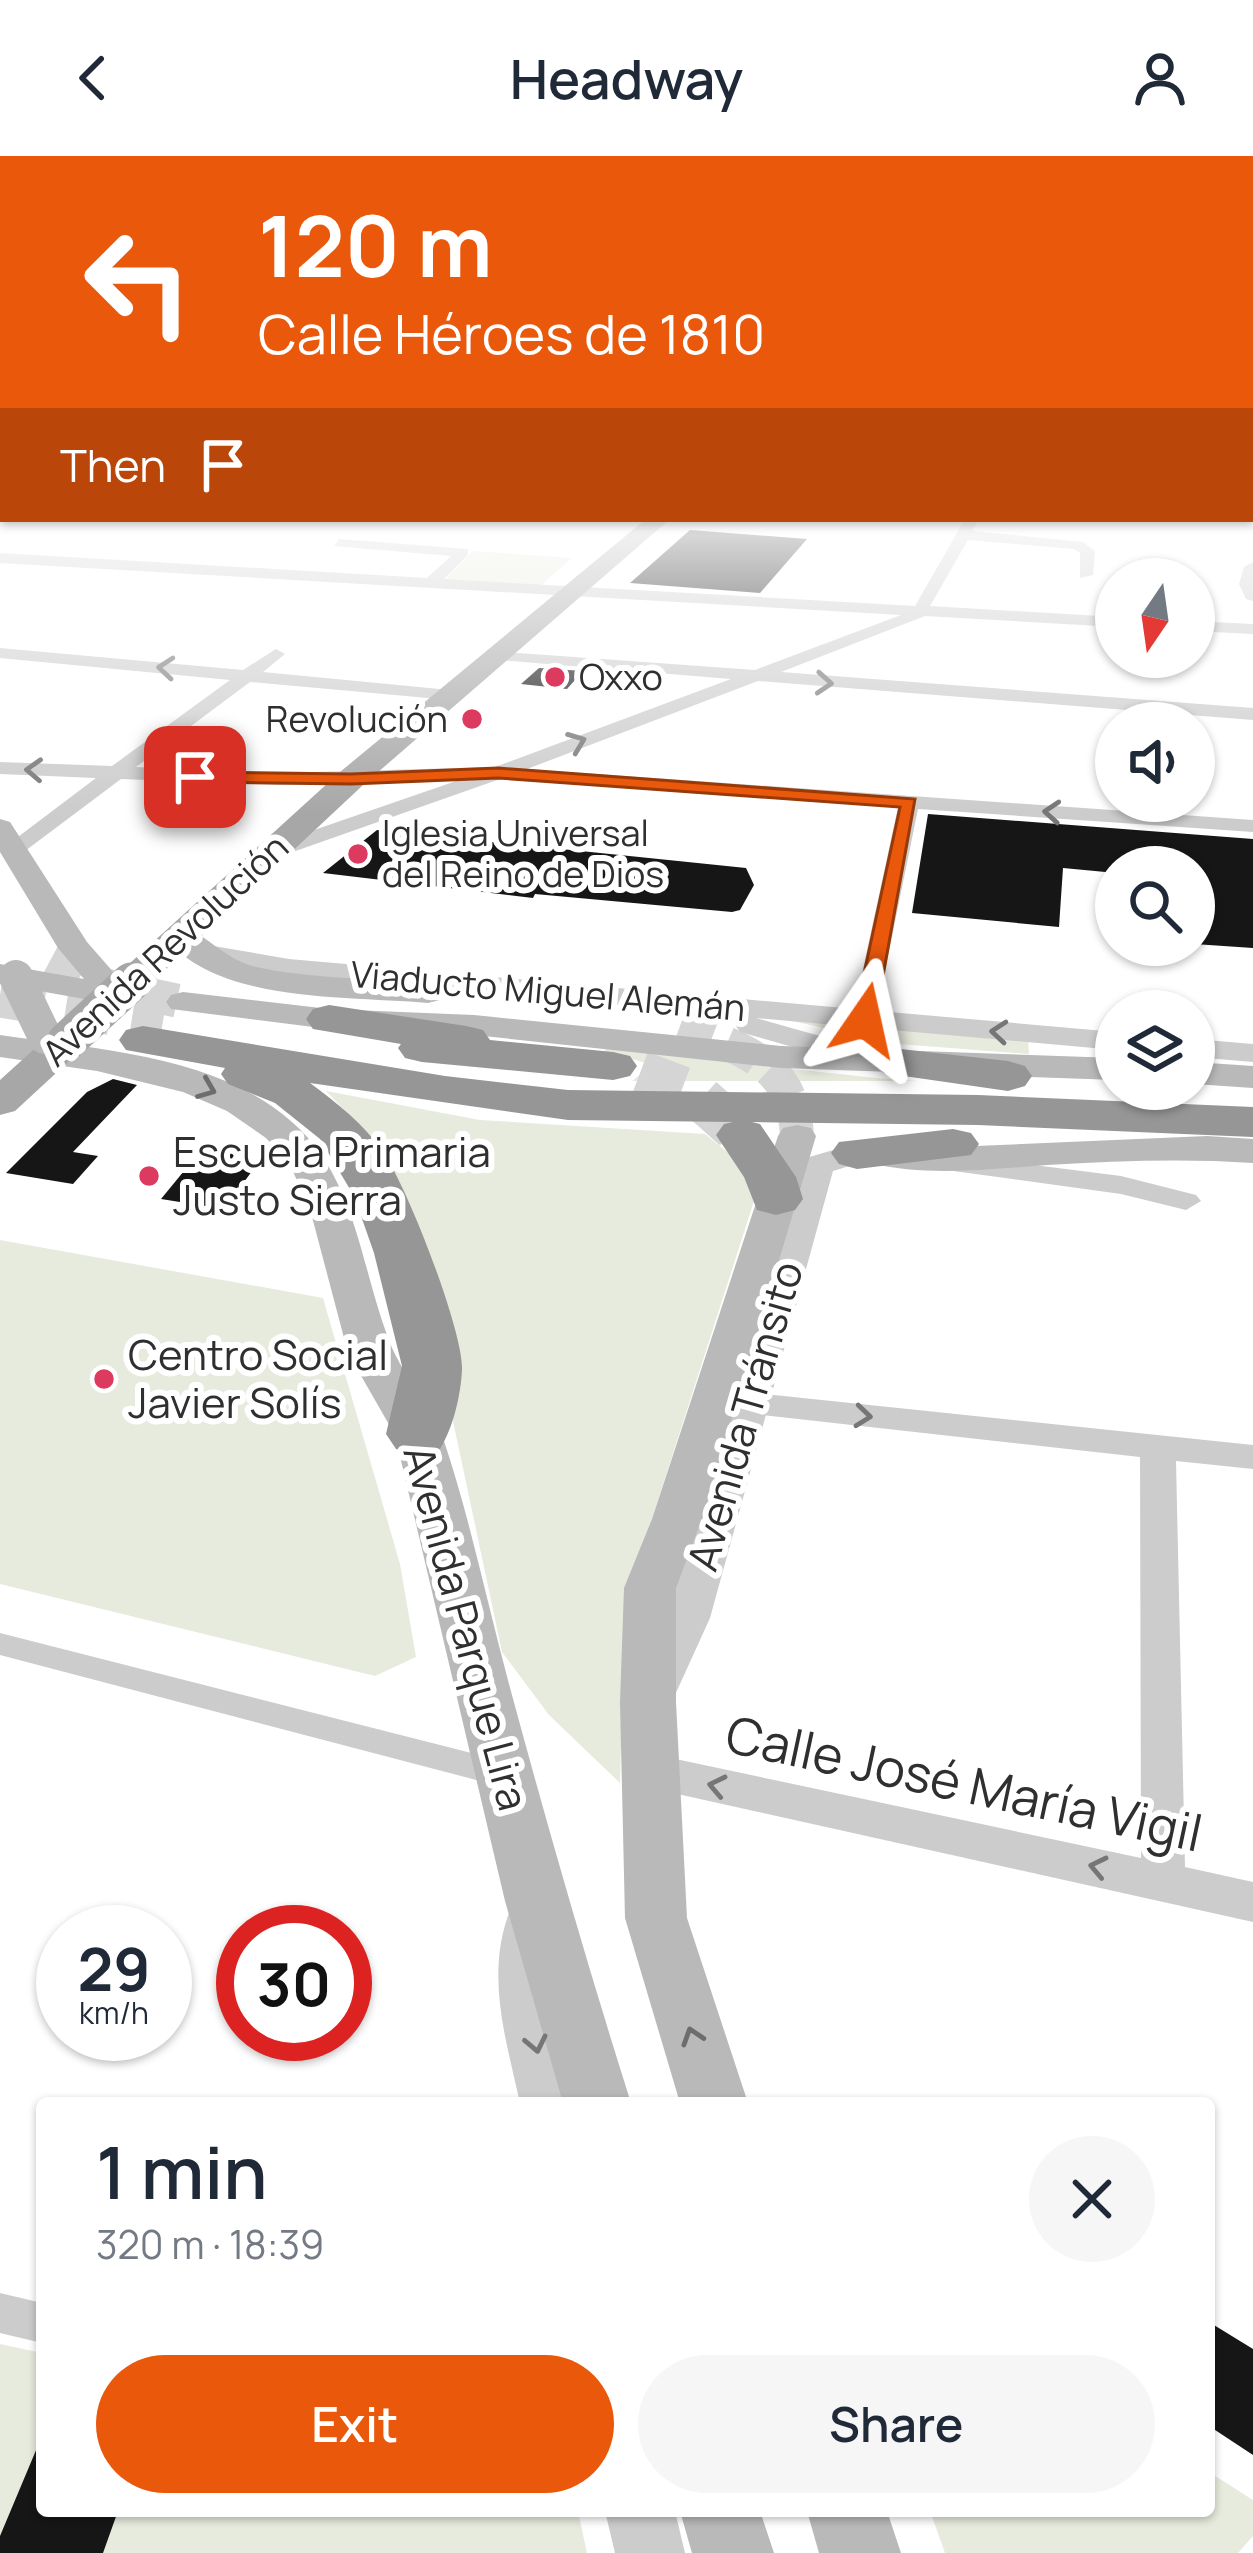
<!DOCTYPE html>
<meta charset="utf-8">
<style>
:root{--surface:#fff;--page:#f6f6f7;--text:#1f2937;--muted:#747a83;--accent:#ea580c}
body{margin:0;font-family:Manrope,sans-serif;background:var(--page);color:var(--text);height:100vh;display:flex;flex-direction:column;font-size:45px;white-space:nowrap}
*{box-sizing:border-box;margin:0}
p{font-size:39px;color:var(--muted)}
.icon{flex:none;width:66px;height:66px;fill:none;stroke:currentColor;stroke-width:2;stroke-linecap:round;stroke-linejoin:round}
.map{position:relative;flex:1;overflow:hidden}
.panel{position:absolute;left:36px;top:1941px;width:1179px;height:420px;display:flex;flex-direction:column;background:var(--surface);border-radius:12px;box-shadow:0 3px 9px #0004}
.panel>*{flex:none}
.top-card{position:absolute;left:0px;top:0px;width:1254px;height:366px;box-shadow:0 3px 9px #0004;background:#ea580c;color:#fff;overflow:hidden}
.needle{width:78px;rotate:193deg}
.fabs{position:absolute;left:1095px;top:402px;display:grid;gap:24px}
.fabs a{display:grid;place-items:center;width:120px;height:120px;border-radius:50%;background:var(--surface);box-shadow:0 3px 9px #0004;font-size:60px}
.speed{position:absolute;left:36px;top:1749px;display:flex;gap:24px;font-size:60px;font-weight:700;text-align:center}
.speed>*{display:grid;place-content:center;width:156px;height:156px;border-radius:50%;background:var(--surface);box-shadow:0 3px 9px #0004;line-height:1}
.speed small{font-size:30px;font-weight:400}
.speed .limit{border:18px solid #d22;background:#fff;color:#111}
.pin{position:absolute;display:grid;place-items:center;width:102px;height:102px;color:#fff;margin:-51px;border-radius:24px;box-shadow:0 6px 18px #0006}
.me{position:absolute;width:132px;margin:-66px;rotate:11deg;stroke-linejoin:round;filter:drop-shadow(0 0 9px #0008)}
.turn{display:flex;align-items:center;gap:42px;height:252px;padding:0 60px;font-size:54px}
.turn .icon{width:156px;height:156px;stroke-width:2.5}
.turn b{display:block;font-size:84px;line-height:102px}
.then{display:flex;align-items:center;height:114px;padding:0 60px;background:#0003;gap:24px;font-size:45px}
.round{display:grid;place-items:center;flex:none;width:126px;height:126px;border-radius:63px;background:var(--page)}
.head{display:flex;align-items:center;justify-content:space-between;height:204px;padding:0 60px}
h1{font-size:72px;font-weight:600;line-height:90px}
.button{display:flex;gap:24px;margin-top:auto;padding:24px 60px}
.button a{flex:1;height:138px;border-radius:72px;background:var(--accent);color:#fff;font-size:48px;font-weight:600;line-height:138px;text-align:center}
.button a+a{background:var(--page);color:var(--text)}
header{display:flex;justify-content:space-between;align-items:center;height:156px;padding:0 60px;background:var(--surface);font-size:54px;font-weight:600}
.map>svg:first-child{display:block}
</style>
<header><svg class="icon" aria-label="back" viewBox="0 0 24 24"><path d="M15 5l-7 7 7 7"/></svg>Headway<svg class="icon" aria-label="person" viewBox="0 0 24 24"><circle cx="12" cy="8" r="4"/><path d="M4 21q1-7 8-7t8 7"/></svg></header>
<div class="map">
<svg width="1253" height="2397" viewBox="0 0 1253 2397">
<rect width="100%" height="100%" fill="#fff"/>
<g fill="#e7ebdd">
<path d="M 473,395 L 572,402 L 540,430 L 444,425 Z"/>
<path d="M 783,863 L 1028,884 L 1029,898 L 898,888 Z"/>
<path d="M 607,893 L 877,922 L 917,925 L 632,925 L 653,909 L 604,895 Z"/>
<path d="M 326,935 L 480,964 L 705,978 L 737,1004 L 755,1042 L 625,1447 L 620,1627 L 549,1559 L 502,1496 L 408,1053 L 350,960 Z"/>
<path d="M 0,1084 L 323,1142 L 400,1408 L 416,1501 L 375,1520 L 0,1428 Z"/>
<path d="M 0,2188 L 42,2197 L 42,2355 L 578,2355 L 587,2397 L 0,2397 Z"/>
<path d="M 1209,2316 L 1253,2344 L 1253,2380 L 1238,2397 L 945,2397 L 930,2355 L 1209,2355 Z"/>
</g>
<g fill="#161616">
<path d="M 690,374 L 807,383 L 760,437 L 630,427 Z"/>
<path d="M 539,512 L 583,515 L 567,533 L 521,528 Z"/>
<path d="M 928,658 L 1253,683 L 1253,792 L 1194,788 L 1194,711 L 1116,711 L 1116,717 L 1063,712 L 1059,771 L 912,757 Z"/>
<path d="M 377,674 L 746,712 L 754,729 L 740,754 L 732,756 L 535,738 L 533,742 L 323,717 Z"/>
<path d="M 113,923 L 137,929 L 73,996 L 98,1000 L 73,1028 L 6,1017 L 87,936 Z"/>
<path d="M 202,993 L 253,1001 L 249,1005 L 258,1007 L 224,1053 L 161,1043 Z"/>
<path d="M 1209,2166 L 1253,2193 L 1253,2299 L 1209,2270 Z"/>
<path d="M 42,2280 L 42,2355 L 118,2355 L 103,2397 L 0,2397 L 0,2380 Z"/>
</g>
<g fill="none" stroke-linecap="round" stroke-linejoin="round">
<g stroke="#d5d5d5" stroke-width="34" stroke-dasharray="34 16" stroke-linecap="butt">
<path d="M 51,803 L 98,828 L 183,846"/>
<path d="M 680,870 C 740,892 794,906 797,980"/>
</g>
<g stroke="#d5d5d5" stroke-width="45" stroke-dasharray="45 22" stroke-linecap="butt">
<path d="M 0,839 L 163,865"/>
<path d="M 640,917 L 696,938 L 742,979"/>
</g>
<g fill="#ccc" fill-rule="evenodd">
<path d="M 0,1477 L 503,1605 L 514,1609 L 518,1618 L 514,1627 L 503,1631 L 0,1499 Z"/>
<path d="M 0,2137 L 42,2147 L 42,2187 L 0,2177 Z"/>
</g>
<g fill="#ccc" fill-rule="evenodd">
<path d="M 965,363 L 979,363 L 972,375 L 1083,386 L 1095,395 L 1093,419 L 1080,422 L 1080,397 L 1074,393 L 968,384 L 930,450 L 1116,461 L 1116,471 L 925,460 L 781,516 L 1253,552 L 1253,564 L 758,525 L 527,613 L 1253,664 L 1253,676 L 918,653 L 874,869 L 856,869 L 852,864 L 898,651 L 500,623 L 270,704 L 262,702 L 262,692 L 459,624 L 278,629 L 121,623 L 21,698 L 5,698 L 2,693 L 96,622 L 0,618 L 0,606 L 112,610 L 230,524 L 0,502 L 0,492 L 243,514 L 276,493 L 285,498 L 263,516 L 450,534 L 459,539 L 450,544 L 250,526 L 136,611 L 278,617 L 495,611 L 731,523 L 498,504 L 489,499 L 492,495 L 755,514 L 901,459 L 0,407 L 0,397 L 427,422 L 451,400 L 334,390 L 339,383 L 468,393 L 468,399 L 444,423 L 915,450 Z"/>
<path d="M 1194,465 L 1253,468 L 1253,478 L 1194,475 Z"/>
<path d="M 956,999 L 1121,1020 L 1196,1039 L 1201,1045 L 1186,1054 L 1121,1038 L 946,1014 L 942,1008 L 946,1002 Z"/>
<path d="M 746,1236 L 1253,1289 L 1253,1313 L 1176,1305 L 1185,1711 L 1253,1726 L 1253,1766 L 637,1629 L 631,1616 L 637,1603 L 652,1598 L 1141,1702 L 1140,1301 L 734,1256 L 729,1248 L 734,1240 Z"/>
</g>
<g fill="#ccc" fill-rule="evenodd">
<rect x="0" y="351" width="3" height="10"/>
<path d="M 1253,406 L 1253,445 L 1246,443 L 1239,428 L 1244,411 Z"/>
<path d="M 196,787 L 289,803 L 1116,876 L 1116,894 L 756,862 L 884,898 L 889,905 L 884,912 L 873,914 L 740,876 L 736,870 L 749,862 L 289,821 L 186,801 L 182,795 Z"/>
<path d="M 1194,883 L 1253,888 L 1253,906 L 1194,901 Z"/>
<path d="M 857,987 L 874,997 L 869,1004 L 833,1015 L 710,1462 L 670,1550 L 653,1555 L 636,1550 L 629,1536 L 664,1462 L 801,1009 L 806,1002 Z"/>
<path d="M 533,1737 L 552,1745 L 560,1762 L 551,1830 L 578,1947 L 520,1947 C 505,1879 483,1812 514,1745 Z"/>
<path d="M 605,2355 L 675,2355 L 685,2397 L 615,2397 Z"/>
</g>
<g fill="#b9b9b9" fill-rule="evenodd">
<path d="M 0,663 L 10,666 L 87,786 L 115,818 L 104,826 L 130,832 L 135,839 L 130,846 L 118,849 L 0,828 L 0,808 L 84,823 L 58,792 L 0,696 Z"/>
<path d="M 181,770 C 206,777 223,803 256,811 C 311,823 372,822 428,827 L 440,830 L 445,837 L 440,844 L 428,847 C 351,840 214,848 165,780 Z"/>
<path d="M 183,836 L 329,853 L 474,859 L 781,890 L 1116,902 L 1116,924 L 781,912 L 474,879 L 329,873 L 171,853 L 166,846 L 171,839 Z"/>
<path d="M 0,879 C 95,893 217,899 292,966 C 355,1021 360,1106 387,1179 C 400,1218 431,1248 443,1282 C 470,1362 487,1447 509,1528 C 547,1669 587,1808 631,1947 L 563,1947 L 505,1745 L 395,1279 L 348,1197 L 311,1057 L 292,1013 L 266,982 L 227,955 L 183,936 L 97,915 L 0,901 Z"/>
<path d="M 1194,906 L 1253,910 L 1253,932 L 1194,928 Z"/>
<path d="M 797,969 L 811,972 L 816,980 L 702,1363 L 676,1432 L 676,1546 L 687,1762 L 748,1947 L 680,1947 L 625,1762 L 620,1546 L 624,1432 L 652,1363 L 778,980 L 783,972 Z"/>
<path d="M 1207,980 L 1253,983 L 1253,1007 C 1184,1002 1116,1005 1047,1009 C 991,1013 926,1021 870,1007 L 865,999 L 870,991 L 884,987 L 976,990 Z"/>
<path d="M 680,2355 L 760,2355 L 774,2397 L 692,2397 Z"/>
<path d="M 807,2355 L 887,2355 L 901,2397 L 819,2397 Z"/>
</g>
<g fill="#a7a7a7" fill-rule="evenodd">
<path d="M 646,363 L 670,363 L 362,630 L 144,834 L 118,834 L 112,826 L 118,818 L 340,616 Z"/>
<path d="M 67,873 L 81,876 L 87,885 L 81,894 L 15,955 L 0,959 L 0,924 L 53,876 Z"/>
</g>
<g fill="#969696" fill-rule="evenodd">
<path d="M 329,849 L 466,870 L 483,874 L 490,884 L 613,896 L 630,900 L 637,910 L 630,920 L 613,924 L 422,906 L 405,902 L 398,892 L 401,888 L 313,873 L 306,863 L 313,853 Z"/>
<path d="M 143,870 L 445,920 L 568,934 L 978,939 L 1253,951 L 1253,981 L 978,969 L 752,966 L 760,968 L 796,1021 L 803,1043 L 795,1054 L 776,1059 L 757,1054 L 744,1021 L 716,979 L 724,968 L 733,966 L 568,964 L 310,927 C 338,948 363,967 383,996 C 407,1030 463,1174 462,1213 C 461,1239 453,1272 440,1293 L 418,1300 L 396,1293 L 386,1278 L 402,1210 L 374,1097 L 354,1040 L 320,983 L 275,947 L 228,928 L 221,918 L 225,912 L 126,894 L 119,884 L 126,874 Z"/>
<path d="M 900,893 L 1008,905 L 1025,910 L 1032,920 L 1025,930 L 1008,935 L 883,917 L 876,907 L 883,897 Z"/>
<path d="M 953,973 L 971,977 L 979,988 L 971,999 L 857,1013 L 839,1008 L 831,997 L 839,986 Z"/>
</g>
<path stroke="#b9b9b9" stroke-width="34" d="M 16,821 L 45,881"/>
<path stroke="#a7a7a7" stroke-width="39" d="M 67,885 L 131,826"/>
</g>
<defs><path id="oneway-chevron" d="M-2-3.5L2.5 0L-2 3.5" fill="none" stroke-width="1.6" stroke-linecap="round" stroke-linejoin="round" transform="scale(3)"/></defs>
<g stroke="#767676">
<use href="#oneway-chevron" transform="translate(166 512) rotate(-175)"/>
<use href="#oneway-chevron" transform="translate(824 527) rotate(4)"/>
<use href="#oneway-chevron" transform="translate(577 586) rotate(-21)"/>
<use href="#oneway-chevron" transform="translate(34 614) rotate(-177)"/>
<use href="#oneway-chevron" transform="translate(1052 656) rotate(-176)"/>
<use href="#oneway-chevron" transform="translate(999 876) rotate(-175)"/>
<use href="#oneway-chevron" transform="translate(863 1260) rotate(6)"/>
<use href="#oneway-chevron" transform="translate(717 1630) rotate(-168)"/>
<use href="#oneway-chevron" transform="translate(1098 1711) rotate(-168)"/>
<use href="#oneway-chevron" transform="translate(536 1888) rotate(78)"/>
</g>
<g stroke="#6d6d6d">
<use href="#oneway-chevron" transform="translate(207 933) rotate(22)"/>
<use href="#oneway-chevron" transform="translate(692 1880) rotate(-108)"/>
</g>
<linearGradient id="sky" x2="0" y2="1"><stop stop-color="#9cc6e9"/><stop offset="0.49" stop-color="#fff"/><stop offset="1" stop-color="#fff" stop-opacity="0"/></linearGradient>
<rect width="1253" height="657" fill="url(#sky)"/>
<path fill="#ea580c" stroke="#983908" stroke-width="3" d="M 498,612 L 915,643 L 875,864 L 865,870 L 854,864 L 900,651 L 498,622 L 351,628 L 195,626 L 187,621 L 195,616 L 351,618 Z"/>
<g fill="#dc3a5e" stroke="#fff" stroke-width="4.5">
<circle cx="555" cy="521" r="12"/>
<circle cx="472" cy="563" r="12"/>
<circle cx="358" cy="698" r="12"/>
<circle cx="149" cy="1020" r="12"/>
<circle cx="104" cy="1223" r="12"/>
</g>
<g text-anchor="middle" stroke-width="12" stroke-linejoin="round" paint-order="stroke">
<g font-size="36" fill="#2f2f2f" stroke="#fff" text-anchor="start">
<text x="579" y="534">Oxxo</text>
<text x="448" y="576" text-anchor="end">Revolución</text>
<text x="382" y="690">Iglesia Universal<tspan x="382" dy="41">del Reino de Dios</tspan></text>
</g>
<g font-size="36" fill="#2f2f2f" stroke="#fff">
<text transform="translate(165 794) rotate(-43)" y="13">Avenida Revolución</text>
<text transform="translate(548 835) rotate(5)" y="13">Viaducto Miguel Alemán</text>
</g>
<g font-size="42" fill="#2f2f2f" stroke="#fff" text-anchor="start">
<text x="173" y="1011">Escuela Primaria<tspan x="173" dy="48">Justo Sierra</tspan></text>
<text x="128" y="1214">Centro Social<tspan x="128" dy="48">Javier Solís</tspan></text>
</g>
<g font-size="42" fill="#2f2f2f" stroke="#fff">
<text transform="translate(745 1260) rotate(-74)" y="15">Avenida Tránsito</text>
<text transform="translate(466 1472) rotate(75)" y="15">Avenida Parque Lira</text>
</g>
<g font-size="51" fill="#2f2f2f" stroke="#fff">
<text transform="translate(964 1628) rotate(12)" y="18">Calle José María Vigil</text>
</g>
</g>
</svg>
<div class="fabs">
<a><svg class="needle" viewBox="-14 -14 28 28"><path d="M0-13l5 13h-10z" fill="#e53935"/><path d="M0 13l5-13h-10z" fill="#747a83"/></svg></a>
<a><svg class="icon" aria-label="sound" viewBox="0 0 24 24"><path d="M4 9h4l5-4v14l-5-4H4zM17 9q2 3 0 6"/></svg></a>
<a><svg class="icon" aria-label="search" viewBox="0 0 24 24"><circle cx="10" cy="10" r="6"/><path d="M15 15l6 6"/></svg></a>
<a><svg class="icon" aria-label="layers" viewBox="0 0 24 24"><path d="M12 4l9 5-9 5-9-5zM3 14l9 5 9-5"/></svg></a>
</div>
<div class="speed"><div>29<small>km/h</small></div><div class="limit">30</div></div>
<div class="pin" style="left:195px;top:621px;background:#d93025"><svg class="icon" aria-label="arrive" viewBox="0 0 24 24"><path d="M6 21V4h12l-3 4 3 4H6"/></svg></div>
<svg class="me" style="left:865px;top:864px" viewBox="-20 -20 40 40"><path d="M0-17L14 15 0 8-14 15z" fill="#ea580c" stroke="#fff" stroke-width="4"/></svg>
<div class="top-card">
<div class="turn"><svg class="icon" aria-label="left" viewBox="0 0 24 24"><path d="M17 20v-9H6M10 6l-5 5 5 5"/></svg><div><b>120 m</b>Calle Héroes de 1810</div></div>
<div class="then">Then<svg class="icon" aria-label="arrive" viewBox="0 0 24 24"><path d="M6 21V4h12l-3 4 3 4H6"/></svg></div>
</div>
<section class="panel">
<div class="head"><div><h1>1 min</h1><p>320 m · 18:39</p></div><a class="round"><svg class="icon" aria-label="close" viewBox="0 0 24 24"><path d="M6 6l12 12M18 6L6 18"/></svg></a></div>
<div class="button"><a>Exit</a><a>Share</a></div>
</section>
</div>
